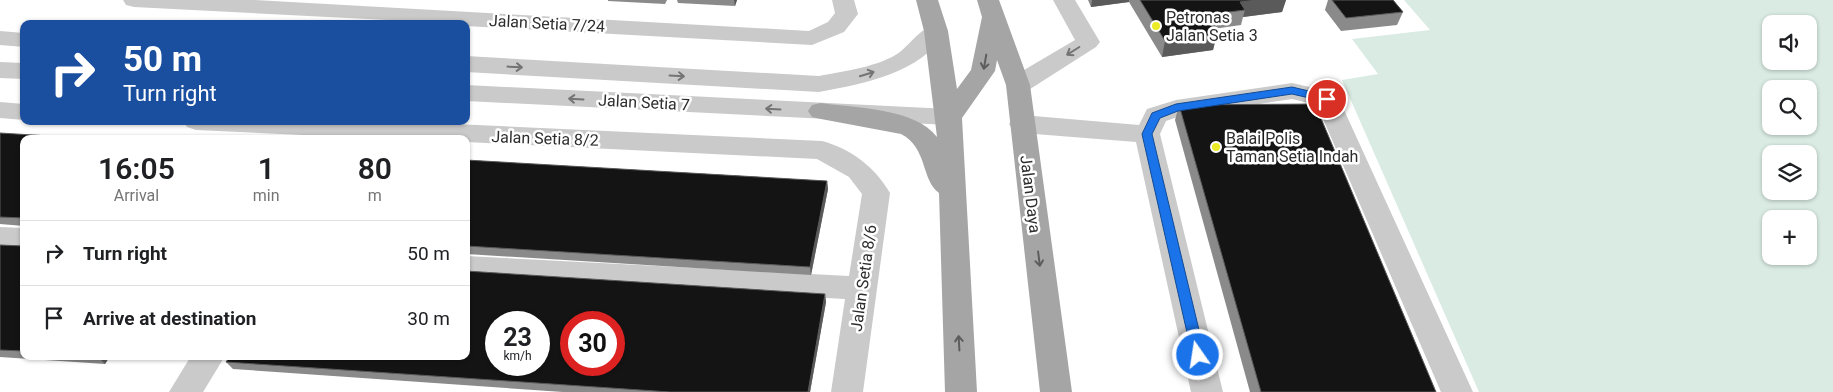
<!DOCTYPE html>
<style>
:root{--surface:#fff;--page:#f2f2f2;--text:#202124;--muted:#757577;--line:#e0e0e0}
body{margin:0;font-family:Roboto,sans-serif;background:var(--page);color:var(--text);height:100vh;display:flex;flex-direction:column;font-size:19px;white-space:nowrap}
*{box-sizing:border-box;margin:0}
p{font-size:16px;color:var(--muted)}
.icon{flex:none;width:28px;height:28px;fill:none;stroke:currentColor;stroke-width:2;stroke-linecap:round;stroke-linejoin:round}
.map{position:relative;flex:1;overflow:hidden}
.sheet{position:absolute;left:20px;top:135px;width:450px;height:225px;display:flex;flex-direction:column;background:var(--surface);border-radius:10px;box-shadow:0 1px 4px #0004}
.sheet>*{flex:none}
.hud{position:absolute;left:20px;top:20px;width:450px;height:105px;border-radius:10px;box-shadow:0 1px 4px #0004;background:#1a4fa0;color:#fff;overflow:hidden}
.buttons{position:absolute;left:1762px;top:15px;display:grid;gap:10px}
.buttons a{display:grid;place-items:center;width:55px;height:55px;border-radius:10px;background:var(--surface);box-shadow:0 1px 4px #0004;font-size:25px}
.speed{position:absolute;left:485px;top:311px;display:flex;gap:10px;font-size:25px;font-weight:700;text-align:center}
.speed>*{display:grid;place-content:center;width:65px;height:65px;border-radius:50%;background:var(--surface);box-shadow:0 1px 4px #0004;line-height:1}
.speed small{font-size:12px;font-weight:400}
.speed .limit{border:8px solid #d22;background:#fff;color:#111}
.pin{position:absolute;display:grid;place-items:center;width:42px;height:42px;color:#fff;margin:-21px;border:2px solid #fff;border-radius:50%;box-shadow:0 1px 5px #0007}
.me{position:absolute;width:55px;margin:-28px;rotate:347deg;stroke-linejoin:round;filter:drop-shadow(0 0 4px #0008)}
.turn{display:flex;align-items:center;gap:18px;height:105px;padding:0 20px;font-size:22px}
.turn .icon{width:65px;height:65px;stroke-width:2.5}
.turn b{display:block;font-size:35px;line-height:42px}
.eta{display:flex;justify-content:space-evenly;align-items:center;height:85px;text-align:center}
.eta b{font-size:30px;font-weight:600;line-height:35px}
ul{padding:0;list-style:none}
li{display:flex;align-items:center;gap:15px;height:65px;padding:0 20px;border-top:1px solid var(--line)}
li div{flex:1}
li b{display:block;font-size:19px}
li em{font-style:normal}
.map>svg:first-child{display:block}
</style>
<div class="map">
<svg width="1833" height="392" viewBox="0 0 1833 392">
<rect width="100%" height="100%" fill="#fff"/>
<path fill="#d9ebe3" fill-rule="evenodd" d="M 1404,0 L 1833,0 L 1833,392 L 1479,392 L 1342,80 L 1378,74 L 1352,39 L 1430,30 ZM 1771,24 L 1809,24 L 1809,61 L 1771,61 ZM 1771,89 L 1809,89 L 1809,126 L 1771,126 ZM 1771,154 L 1809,154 L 1809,191 L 1771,191 ZM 1771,219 L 1809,219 L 1809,256 L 1771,256 Z"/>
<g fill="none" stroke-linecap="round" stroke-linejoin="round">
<g fill="#cacaca" fill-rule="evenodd">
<path d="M 123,0 L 255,0 L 809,31 L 828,22 L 835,13 L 832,0 L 854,0 L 858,14 L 844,32 L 812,45 L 466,26 L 466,24 L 134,7 L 126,5 Z"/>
<path d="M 1053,0 L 1075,0 L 1100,42 L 1096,47 L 1027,91 L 1018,93 L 1009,91 L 1006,85 L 1009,79 L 1075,40 Z"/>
<path d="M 936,24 L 944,26 L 948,31 C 918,74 867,83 819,92 L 466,72 L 466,56 L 819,76 C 844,71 879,67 900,52 C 912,42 921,28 936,24 Z"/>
<path d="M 0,31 L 24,33 L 24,47 L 0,45 Z"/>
<path d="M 0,62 L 24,63 L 24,79 L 0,78 Z"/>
<path d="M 1292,83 L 1336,93 L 1339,99 L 1473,392 L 1441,392 L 1317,105 L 1292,99 L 1180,116 L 1166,121 L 1160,134 L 1223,392 L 1191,392 L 1136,142 L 1022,133 L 1013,130 L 1009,124 L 1013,118 L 1022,115 L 1139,125 L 1147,109 L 1176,100 Z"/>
<path d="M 466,85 L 949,109 L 958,111 L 962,117 L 958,123 L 949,125 L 466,101 Z"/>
<path d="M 0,102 L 24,104 L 24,120 L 0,118 Z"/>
<path d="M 183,121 L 389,121 L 822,141 C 851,149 875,167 890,193 L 863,392 L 831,392 L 845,299 L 466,278 L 466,256 L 849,276 L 862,194 L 849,177 L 817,159 L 466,142 L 466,139 L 391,139 L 196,130 L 187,127 Z"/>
<path d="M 0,227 L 24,228 L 24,250 L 0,249 Z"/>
<path d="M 191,356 L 225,356 L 203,392 L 169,392 Z"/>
</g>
<path fill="#a5a5a5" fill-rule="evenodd" d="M 916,0 L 938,0 L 948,31 L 957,89 L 971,70 L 982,17 L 977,0 L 999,0 L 1030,85 L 1072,392 L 1040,392 L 1006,85 L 997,60 L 995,71 L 962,118 L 977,392 L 945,392 L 939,193 C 921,180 928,148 901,134 L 821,119 L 812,117 L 808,111 L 812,105 L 821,103 C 854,108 916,108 937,137 L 924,31 Z"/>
</g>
<g fill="#8a8a8a">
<path d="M 608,0 L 667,0 L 665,4 L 608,1 Z"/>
<path d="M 677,0 L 737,0 L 735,6 L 678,3 Z"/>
<path d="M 1088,0 L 1286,0 L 1282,12 L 1243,17 L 1241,25 L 1213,29 L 1217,34 L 1213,50 L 1162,57 L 1129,2 L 1091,7 Z"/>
<path d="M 1328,0 L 1393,0 L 1403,12 L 1397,25 L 1341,31 L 1325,10 Z"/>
<path d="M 1179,105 L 1436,392 L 1250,392 L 1175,120 Z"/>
<path d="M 0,133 L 24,139 L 24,226 L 0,224 Z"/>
<path d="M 466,160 L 827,181 L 828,189 L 811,275 L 466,254 Z"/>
<path d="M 0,245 L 24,246 L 24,356 L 110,356 L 105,364 L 0,357 Z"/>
<path d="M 825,294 L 826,302 L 810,392 L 563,392 L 233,369 L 226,362 Z"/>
</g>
<g fill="#5a5a5a">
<path d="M 734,0 L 737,0 L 735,6 Z"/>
<path d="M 1092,0 L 1129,0 L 1129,2 L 1091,7 Z"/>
<path d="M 1258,0 L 1286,0 L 1282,12 L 1243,17 L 1245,10 L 1240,2 Z"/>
<path d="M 1217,34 L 1213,50 L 1162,57 L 1165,41 Z"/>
<path d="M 827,181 L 828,189 L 811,275 L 810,267 Z"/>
<path d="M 825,294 L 826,302 L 810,392 L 808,392 Z"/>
<path d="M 97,356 L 110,356 L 105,364 Z"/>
</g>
<g fill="#141414" stroke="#5a5a5a" fill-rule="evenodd">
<path d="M 1140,0 L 1258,0 L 1240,2 L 1245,10 L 1204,15 L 1217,34 L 1165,41 Z"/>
<path d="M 1332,0 L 1393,0 L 1403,12 L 1346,18 Z"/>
<path d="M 1315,104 L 1436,392 L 1261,392 L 1179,105 Z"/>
<path d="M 0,133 L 99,139 L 24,139 L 24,218 L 0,217 Z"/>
<path d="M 466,160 L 827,181 L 810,267 L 466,246 Z"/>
<path d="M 0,245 L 24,246 L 24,351 L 0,350 Z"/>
<path d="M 466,271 L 825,294 L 808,392 L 670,392 L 226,362 L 230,356 L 466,356 ZM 496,322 L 539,322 L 539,365 L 496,365 ZM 571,322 L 614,322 L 614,365 L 571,365 Z"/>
</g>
<defs><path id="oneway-shaft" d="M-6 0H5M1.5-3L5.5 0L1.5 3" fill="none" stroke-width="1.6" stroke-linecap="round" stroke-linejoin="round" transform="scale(1.25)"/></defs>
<g stroke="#747474">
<use href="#oneway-shaft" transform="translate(1073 51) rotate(148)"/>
<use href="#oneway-shaft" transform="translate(515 67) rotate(3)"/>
<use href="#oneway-shaft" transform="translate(867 74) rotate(-17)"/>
<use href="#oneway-shaft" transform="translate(677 76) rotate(3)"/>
<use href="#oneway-shaft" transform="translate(576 99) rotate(-177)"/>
<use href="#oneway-shaft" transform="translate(773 109) rotate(-177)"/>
</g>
<g stroke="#5d5d5d">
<use href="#oneway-shaft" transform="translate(985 62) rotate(100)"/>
<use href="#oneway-shaft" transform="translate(1039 259) rotate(83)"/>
<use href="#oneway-shaft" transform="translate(959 343) rotate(-93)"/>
</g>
<path fill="#1a73e8" stroke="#114b97" d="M 1292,87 L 1330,96 L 1332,99 L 1327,102 L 1292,94 L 1178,111 L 1160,118 L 1152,134 L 1205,355 L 1198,361 L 1193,359 L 1142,134 L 1152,113 L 1176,104 Z"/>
<g fill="#ebeb27" stroke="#fff" stroke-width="2">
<circle cx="1156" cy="26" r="5"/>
<circle cx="1216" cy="147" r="5"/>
</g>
<g text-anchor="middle" stroke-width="5" stroke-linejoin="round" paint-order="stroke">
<g font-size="16" fill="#2d2d2d" stroke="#fff" text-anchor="start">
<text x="1166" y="23">Petronas<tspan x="1166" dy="18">Jalan Setia 3</tspan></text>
<text x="1226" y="144">Balai Polis<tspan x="1226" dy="18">Taman Setia Indah</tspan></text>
</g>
<g font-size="16" fill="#2d2d2d" stroke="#fff">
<text transform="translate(547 23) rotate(3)" y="6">Jalan Setia 7/24</text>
<text transform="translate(644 102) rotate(3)" y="6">Jalan Setia 7</text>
<text transform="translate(545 138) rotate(2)" y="6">Jalan Setia 8/2</text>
<text transform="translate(1031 194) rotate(83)" y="6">Jalan Daya</text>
<text transform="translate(863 278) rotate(-82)" y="6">Jalan Setia 8/6</text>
</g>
</g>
</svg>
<div class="buttons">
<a><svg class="icon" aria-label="sound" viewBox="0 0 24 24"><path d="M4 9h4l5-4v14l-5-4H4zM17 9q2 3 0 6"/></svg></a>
<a><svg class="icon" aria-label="search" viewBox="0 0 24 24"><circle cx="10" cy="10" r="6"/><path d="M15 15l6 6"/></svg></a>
<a><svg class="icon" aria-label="layers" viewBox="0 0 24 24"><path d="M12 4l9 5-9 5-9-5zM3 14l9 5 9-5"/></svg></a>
<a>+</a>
</div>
<div class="speed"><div>23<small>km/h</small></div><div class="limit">30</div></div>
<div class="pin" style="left:1327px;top:99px;background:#d93025"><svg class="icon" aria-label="arrive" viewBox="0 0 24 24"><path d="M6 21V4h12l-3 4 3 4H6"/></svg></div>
<svg class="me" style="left:1198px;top:355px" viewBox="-20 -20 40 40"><circle r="17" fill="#1a73e8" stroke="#fff" stroke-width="3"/><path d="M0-11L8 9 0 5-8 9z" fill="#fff"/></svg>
<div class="hud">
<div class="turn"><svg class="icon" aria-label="right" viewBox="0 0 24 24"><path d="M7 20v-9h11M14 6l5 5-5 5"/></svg><div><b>50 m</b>Turn right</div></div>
</div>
<section class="sheet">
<div class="eta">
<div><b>16:05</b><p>Arrival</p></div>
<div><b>1</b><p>min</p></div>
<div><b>80</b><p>m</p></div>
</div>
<ul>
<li><svg class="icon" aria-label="right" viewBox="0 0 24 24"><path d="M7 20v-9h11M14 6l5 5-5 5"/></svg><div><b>Turn right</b></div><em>50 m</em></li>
<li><svg class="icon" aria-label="arrive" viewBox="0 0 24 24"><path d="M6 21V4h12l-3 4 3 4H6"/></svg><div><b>Arrive at destination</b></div><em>30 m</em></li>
</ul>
</section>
</div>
